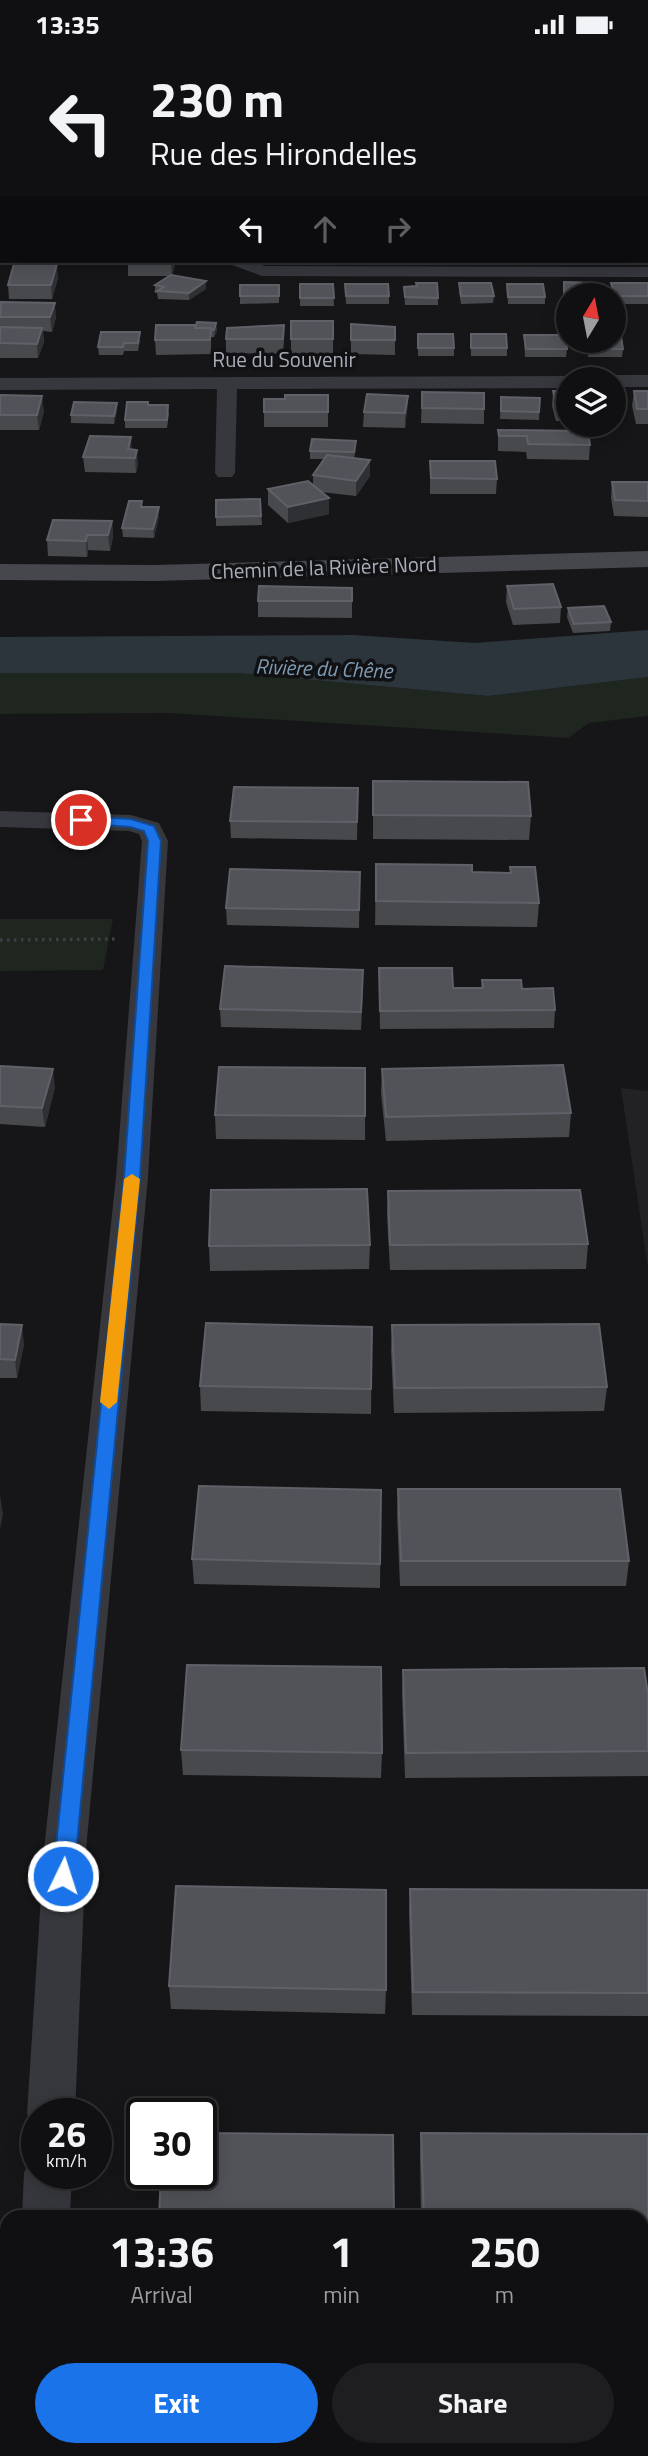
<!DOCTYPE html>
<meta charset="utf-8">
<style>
:root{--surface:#101012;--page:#1e1e20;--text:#f1f3f6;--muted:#9c9d9f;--line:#303032;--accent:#1a73e8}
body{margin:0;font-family:"Titillium Web",sans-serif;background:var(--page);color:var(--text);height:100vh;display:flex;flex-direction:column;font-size:26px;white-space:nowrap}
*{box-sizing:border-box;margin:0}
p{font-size:23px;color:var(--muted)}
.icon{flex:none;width:38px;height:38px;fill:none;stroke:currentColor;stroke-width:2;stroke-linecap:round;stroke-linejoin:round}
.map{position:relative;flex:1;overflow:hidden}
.drawer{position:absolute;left:0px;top:2161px;width:649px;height:247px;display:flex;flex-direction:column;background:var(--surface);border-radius:21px 21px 0 0;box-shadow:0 4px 18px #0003,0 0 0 2px var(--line)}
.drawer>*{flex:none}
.banner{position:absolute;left:0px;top:0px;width:649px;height:214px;box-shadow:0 4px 18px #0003,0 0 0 2px var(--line);background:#101012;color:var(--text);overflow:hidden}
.needle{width:46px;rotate:10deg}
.fabs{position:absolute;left:556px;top:234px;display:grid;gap:14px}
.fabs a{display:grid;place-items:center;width:70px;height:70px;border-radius:50%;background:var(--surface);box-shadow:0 4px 18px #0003,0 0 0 2px var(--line);font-size:35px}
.speed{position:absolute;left:21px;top:2049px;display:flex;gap:14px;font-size:35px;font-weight:700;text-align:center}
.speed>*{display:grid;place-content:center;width:91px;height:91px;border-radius:50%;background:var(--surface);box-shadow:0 4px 18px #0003,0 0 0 2px var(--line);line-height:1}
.speed small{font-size:18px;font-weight:400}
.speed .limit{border:4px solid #111;border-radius:10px;background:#fff;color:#111}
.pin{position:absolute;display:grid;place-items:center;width:60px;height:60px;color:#fff;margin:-30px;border:4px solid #fff;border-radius:50%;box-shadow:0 2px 7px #0007}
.me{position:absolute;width:77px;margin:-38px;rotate:4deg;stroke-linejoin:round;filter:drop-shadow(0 0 5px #0008)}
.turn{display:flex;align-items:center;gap:24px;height:147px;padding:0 35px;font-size:32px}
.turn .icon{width:91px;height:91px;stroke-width:2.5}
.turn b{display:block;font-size:49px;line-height:60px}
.lanes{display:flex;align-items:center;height:66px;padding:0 35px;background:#0003;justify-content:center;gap:35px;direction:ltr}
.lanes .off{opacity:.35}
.eta{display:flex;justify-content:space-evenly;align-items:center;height:119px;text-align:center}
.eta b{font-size:42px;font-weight:700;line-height:49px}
.button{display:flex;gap:14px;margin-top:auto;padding:14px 35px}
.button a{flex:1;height:80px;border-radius:42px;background:var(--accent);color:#fff;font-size:28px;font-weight:700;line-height:80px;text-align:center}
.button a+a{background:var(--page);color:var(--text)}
.status{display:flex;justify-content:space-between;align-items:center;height:49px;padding:0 35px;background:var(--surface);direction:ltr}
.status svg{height:19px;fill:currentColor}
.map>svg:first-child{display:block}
</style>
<div class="status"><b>13:35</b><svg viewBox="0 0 49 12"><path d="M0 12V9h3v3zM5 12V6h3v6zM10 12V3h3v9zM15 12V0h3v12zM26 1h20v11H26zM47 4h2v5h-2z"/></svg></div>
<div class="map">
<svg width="648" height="2407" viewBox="0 0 648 2407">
<rect width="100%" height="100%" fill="#161618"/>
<path fill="#222225" d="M 621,1039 L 648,1042 L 648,1219 Z"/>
<g fill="#1e261f">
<path d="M 0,624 L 238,624 L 488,647 L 648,628 L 648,667 L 589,674 L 568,689 L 169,664 L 0,665 Z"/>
<path d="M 0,870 L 113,870 L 103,921 L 0,922 Z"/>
</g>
<path fill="#2c353c" d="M 648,581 L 648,628 L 488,647 L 238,624 L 0,624 L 0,588 L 353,586 L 475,594 Z"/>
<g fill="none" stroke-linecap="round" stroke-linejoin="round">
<path stroke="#3d3f44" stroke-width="3.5" stroke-dasharray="2.5 4.5" stroke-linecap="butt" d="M 0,891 L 115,890"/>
<g fill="#37383d" fill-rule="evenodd">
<path d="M 3,0 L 17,0 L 2,2 Z"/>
<rect x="31" y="0" width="14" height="2"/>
<rect x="234" y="0" width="14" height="2"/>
<path d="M 331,0 L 648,0 L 648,5 L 648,2 L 330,2 Z"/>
<path d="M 0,20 L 2,20 L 0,33 Z"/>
<path d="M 2,118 L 2,133 L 0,134 L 0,119 Z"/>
<path d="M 229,212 L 252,212 L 264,217 L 648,218 L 648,228 L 262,227 L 232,216 Z"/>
<path d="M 614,326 L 648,326 L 648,338 L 614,338 L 614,331 L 605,331 Z"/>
<path d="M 569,327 L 577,331 L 569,331 L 569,339 L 237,340 L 235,424 L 232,428 L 218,428 L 215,424 L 217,340 L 0,341 L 0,329 Z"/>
<path d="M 0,762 L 131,766 L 159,774 L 168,792 L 148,1128 L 86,1801 L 75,2065 L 37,2065 L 37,2082 L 27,2065 L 44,1801 L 116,1128 L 142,792 L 139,785 L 129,782 L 0,778 Z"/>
<path d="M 37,2105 L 37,2124 L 72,2124 L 70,2168 L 22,2168 L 24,2124 L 31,2107 Z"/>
<path d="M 5,2382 L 7,2401 L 50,2401 L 49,2407 L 0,2407 L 0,2396 Z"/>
</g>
<path fill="#45474d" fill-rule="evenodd" d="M 648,502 L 648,518 L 155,532 L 0,531 L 0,515 L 155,516 Z"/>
</g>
<g fill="#47494d">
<path d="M 71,0 L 114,0 L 113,2 L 71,2 Z"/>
<path d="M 176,212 L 172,226 L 206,240 L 189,251 L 158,250 L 157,244 L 155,244 L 155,236 L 168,227 L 128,227 L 128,213 Z"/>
<path d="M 58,229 L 52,250 L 9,250 L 8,236 Z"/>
<path d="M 564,233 L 596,234 L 597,247 L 569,247 L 569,252 L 564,252 Z"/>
<path d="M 459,234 L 494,247 L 493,254 L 461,255 L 459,242 Z"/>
<path d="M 611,234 L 648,234 L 648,255 L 614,255 L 614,247 L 612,247 L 611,242 Z"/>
<path d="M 300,235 L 333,235 L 334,257 L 300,257 Z"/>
<path d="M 345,235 L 389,247 L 389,255 L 346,255 Z"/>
<path d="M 507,235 L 545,248 L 545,255 L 508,255 Z"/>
<path d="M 240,236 L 279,236 L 279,254 L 240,255 Z"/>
<path d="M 404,238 L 438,249 L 438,256 L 405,256 Z"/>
<path d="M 0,255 L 56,268 L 52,283 L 43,282 L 44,293 L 38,309 L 0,309 Z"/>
<rect x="291" y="272" width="42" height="33"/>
<path d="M 216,274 L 217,282 L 214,288 L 211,288 L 211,305 L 156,306 L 155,291 L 195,276 Z"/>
<path d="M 351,275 L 395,278 L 395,306 L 351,305 Z"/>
<path d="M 227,279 L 284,291 L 283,305 L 226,304 L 226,290 Z"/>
<path d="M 418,285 L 454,299 L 454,307 L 418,307 Z"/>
<path d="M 471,285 L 507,299 L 507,307 L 471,307 Z"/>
<path d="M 524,286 L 567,300 L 566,308 L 525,308 Z"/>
<path d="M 140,291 L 138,302 L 124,302 L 123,306 L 99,306 L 98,298 Z"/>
<path d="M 587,292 L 614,292 L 623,300 L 622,308 L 588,308 Z"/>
<path d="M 553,342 L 569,342 L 569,372 L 556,372 L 552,357 Z"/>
<path d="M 634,342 L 648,342 L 648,375 L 636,375 L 632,357 Z"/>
<path d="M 422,343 L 484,360 L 484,375 L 421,374 Z"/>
<path d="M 0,346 L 44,362 L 39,381 L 0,381 Z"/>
<path d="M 328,346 L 328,378 L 264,378 L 264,363 L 285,350 Z"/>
<path d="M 408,347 L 407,362 L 405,379 L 363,378 L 364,363 Z"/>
<path d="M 501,348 L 540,349 L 539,371 L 500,370 Z"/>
<path d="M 149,356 L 169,364 L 167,379 L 125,379 L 125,371 Z"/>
<path d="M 117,362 L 114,375 L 71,374 L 71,366 Z"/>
<path d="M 498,381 L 590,396 L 589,411 L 527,410 L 526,403 L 498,402 Z"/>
<path d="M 356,400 L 354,409 L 370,411 L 370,427 L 356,447 L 321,443 L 329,465 L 288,474 L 268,456 L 268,440 L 313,436 L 313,426 L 324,410 L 310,410 L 310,402 Z"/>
<path d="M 132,401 L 138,416 L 136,424 L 85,423 L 83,408 Z"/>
<path d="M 430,412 L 497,430 L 496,445 L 430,445 Z"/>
<path d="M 612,433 L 648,433 L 648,468 L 614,467 L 611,449 Z"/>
<path d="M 260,450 L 262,476 L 216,477 L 216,451 Z"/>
<path d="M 142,458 L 159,458 L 159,467 L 154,489 L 123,488 L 122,479 Z"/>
<path d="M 112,472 L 113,488 L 110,502 L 88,501 L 87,508 L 48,507 L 47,491 Z"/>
<path d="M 507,537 L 561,558 L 560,574 L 513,576 L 506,553 Z"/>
<path d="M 352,539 L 352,569 L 258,568 L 258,552 Z"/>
<path d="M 568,559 L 611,573 L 610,582 L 573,584 L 567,568 Z"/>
<path d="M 373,732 L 531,767 L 529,791 L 373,790 Z"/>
<path d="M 358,739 L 357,791 L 231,789 L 230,772 Z"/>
<path d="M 376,815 L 472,823 L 510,824 L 510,818 L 539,854 L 537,878 L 375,876 Z"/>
<path d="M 360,823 L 359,879 L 227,876 L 226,859 Z"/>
<path d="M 379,919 L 453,939 L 481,939 L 482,931 L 522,940 L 555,961 L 554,979 L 380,980 Z"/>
<path d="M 363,939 L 361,981 L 221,978 L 220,960 Z"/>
<path d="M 0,1017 L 55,1038 L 45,1078 L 0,1075 Z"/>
<path d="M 382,1020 L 571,1064 L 569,1088 L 386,1092 L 381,1044 Z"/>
<path d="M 215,1066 L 365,1067 L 365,1091 L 216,1090 Z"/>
<path d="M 388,1142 L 588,1195 L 586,1220 L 390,1221 L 387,1166 Z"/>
<path d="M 370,1196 L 369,1220 L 210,1222 L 209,1197 Z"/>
<path d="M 0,1275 L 24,1295 L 17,1329 L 0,1329 Z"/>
<path d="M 392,1276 L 607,1338 L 604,1362 L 394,1364 L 391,1301 Z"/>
<path d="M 372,1278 L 371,1365 L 201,1362 L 200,1337 Z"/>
<path d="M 398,1440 L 629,1512 L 626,1537 L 400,1537 L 397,1465 Z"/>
<path d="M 381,1441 L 380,1539 L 194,1535 L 192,1510 Z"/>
<path d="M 403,1621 L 648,1645 L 648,1727 L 405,1729 L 402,1645 Z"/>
<path d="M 181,1701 L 382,1704 L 381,1729 L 183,1726 Z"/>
<path d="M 410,1840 L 648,1841 L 648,1967 L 412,1966 L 409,1863 Z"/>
<path d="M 169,1937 L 386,1941 L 385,1965 L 171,1960 Z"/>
<path d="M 421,2084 L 648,2085 L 648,2230 L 642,2230 L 642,2168 L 421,2168 L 420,2106 Z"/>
</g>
<g fill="#2f3033">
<path d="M 172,212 L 176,212 L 172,227 L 171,214 Z"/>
<path d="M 57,215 L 58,229 L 52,250 L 51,236 Z"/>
<path d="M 206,232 L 206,240 L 189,251 L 189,244 Z"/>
<path d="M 55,254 L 56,268 L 52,283 L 50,268 Z"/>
<path d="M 216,274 L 217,282 L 214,288 L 214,281 Z"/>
<path d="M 42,279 L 44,293 L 38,309 L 37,295 Z"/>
<path d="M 42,347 L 44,362 L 39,381 L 37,366 Z"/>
<path d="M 408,347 L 407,362 L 405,379 L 405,364 Z"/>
<path d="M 117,354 L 117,362 L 114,375 L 114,367 Z"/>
<path d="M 131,388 L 132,403 L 128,400 Z"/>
<path d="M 137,401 L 138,416 L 136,424 L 135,409 Z"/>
<path d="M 370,411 L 370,427 L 356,447 L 356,432 Z"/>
<path d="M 329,449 L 329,465 L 288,474 L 288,458 Z"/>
<path d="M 159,458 L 159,467 L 154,489 L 153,480 Z"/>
<path d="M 112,472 L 113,488 L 110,502 L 108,486 Z"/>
<path d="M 87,486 L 88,501 L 87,508 L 86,492 Z"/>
<path d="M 53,1020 L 55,1038 L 45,1078 L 42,1059 Z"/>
<path d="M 22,1276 L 24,1295 L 17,1329 L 15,1311 Z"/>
<path d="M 0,1446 L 3,1465 L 0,1480 Z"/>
</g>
<g fill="#525359" stroke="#5f6168" stroke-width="2">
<path d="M 172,0 L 195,0 L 194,2 L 171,2 Z"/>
<path d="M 128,212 L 172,212 L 171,214 L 128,213 Z"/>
<path d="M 14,215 L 57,215 L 51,236 L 8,236 Z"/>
<path d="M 171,226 L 206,232 L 189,244 L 157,242 L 164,238 L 155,236 Z"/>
<path d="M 564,233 L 596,234 L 597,245 L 564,245 Z"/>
<path d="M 416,234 L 437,234 L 438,249 L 405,248 L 404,238 L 417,237 Z"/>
<path d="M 459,234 L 491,234 L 494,247 L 461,247 Z"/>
<path d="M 611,234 L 648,234 L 648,247 L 615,247 Z"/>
<path d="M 300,235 L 333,235 L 334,249 L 300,249 Z"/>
<path d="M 345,235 L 388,235 L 389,247 L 346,247 Z"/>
<path d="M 507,235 L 543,235 L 545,248 L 508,248 Z"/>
<rect x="240" y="236" width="39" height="11"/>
<path d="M 1,253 L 55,254 L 50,268 L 0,268 Z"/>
<rect x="291" y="272" width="42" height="18"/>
<path d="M 197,273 L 216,274 L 214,281 L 211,280 L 211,279 L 195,279 Z"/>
<path d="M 351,275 L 395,278 L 395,291 L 351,291 Z"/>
<path d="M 156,276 L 195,276 L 195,279 L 211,279 L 210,291 L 155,291 Z"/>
<path d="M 284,276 L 283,290 L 226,290 L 227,279 Z"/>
<path d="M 0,278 L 42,279 L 37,295 L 0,294 Z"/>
<path d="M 101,283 L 140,283 L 138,294 L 124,294 L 123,298 L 98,298 Z"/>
<path d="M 418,285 L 453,285 L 454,299 L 418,299 Z"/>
<path d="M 471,285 L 506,285 L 507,299 L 471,299 Z"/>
<path d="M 524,286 L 565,286 L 567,300 L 526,300 Z"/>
<path d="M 614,287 L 621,287 L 623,300 L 589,300 L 588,292 L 614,292 Z"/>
<path d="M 553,342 L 569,342 L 569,357 L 557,357 Z"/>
<path d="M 634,342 L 648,342 L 648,360 L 637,360 Z"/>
<path d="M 422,343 L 484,344 L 484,360 L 422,359 Z"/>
<path d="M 367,345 L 408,347 L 405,364 L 364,363 Z"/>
<path d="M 0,346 L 42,347 L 37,366 L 0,366 Z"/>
<path d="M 285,346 L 328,346 L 328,363 L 264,363 L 264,350 L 285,350 Z"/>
<path d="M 501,348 L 540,349 L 539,363 L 501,362 Z"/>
<path d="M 74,353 L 117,354 L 114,367 L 71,366 Z"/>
<path d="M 127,353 L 148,353 L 148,356 L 168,356 L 167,371 L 125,371 Z"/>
<path d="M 498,381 L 588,382 L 590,396 L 528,395 L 527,387 L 499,387 Z"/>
<path d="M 90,387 L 131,388 L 128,400 L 137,401 L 135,409 L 83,408 Z"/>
<path d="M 312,390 L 356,392 L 354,403 L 310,402 Z"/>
<path d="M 327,406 L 370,411 L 356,432 L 313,426 Z"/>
<path d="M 430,412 L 495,412 L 497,430 L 431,429 Z"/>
<path d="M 308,432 L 329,449 L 288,458 L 268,440 Z"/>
<path d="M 612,433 L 648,433 L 648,452 L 615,451 Z"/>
<path d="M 260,450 L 261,467 L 216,468 L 216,451 Z"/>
<path d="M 129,452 L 142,452 L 141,458 L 159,458 L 153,480 L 122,479 Z"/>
<path d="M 53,471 L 112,472 L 108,486 L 87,486 L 86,492 L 47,491 Z"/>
<path d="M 553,535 L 561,558 L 514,560 L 507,537 Z"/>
<path d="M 259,537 L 352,539 L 352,552 L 258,552 Z"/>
<path d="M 604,557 L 611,573 L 574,575 L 568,559 Z"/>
<path d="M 373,732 L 528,733 L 531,767 L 373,766 Z"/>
<path d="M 234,738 L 358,739 L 357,773 L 230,772 Z"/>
<path d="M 376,815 L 472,816 L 472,823 L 511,824 L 510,818 L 535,818 L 539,854 L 376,852 Z"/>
<path d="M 230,820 L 360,823 L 359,861 L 226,859 Z"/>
<path d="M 225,917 L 363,921 L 361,963 L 220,960 Z"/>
<path d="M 379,919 L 452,919 L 453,939 L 483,939 L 482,931 L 521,931 L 522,940 L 553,939 L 555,961 L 380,962 Z"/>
<path d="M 563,1016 L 571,1064 L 386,1068 L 382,1020 Z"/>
<path d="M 0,1017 L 53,1020 L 42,1059 L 0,1057 Z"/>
<path d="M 219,1018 L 365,1019 L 365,1067 L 215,1066 Z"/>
<path d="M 367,1140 L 370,1196 L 209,1197 L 211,1141 Z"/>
<path d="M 580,1141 L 588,1195 L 390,1196 L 388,1142 Z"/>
<path d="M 206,1274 L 372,1278 L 371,1340 L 200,1337 Z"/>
<path d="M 0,1275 L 22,1276 L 15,1311 L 0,1310 Z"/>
<path d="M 599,1275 L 607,1338 L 395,1339 L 392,1276 Z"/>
<path d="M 199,1437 L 381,1441 L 380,1515 L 192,1510 Z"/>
<path d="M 398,1440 L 620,1440 L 629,1512 L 401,1512 Z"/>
<path d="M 187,1616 L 381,1618 L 382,1704 L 181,1701 Z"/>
<path d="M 644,1619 L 648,1645 L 648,1702 L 406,1704 L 403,1621 Z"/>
<path d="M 176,1837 L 386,1841 L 386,1941 L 169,1937 Z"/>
<path d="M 410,1840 L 648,1841 L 648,1944 L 413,1943 Z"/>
<path d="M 201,2084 L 393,2086 L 394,2168 L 159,2168 L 161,2124 L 201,2124 Z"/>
<path d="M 421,2084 L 648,2085 L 648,2209 L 642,2209 L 642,2168 L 424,2168 Z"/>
<path d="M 432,2401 L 648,2405 L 648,2407 L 432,2407 Z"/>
<path d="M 148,2405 L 401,2407 L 148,2407 Z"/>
</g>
<path fill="#1a73e8" stroke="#114b97" stroke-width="2" d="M 81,767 L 131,770 L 154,777 L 161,792 L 140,1128 L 74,1827 L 71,1834 L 63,1836 L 56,1834 L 53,1827 L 124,1128 L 148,792 L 144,782 L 130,778 L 76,774 L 76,768 Z"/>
<path fill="#f59e0b" d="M 132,1125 L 140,1130 L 117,1353 L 109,1360 L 100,1353 L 124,1130 Z"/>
<g text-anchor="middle" stroke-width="7" stroke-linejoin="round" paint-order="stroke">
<g font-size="21" fill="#a8adb8" stroke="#111113">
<text x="284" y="318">Rue du Souvenir</text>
<text transform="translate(324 519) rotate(-2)" y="7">Chemin de la Rivière Nord</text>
</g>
<g font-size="21" font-style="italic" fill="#7f9bb3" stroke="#111113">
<text transform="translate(324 620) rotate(2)" y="7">Rivière du Chêne</text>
</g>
</g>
</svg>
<div class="fabs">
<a><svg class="needle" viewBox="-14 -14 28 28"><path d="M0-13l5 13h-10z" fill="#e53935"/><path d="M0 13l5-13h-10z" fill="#9c9d9f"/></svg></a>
<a><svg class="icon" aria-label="layers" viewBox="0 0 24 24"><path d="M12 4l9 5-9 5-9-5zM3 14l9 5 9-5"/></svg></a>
</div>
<div class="speed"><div>26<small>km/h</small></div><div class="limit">30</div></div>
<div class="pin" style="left:81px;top:771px;background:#d93025"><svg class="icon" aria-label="arrive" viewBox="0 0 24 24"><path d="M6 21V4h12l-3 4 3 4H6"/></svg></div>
<svg class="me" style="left:63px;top:1827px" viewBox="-20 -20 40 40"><circle r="17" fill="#1a73e8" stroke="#fff" stroke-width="3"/><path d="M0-11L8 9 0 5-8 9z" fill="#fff"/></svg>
<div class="banner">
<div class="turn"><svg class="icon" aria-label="left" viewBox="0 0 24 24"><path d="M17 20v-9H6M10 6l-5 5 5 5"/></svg><div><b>230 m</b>Rue des Hirondelles</div></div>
<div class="lanes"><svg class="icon" aria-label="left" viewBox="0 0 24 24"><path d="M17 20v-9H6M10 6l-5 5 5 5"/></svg><svg class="icon off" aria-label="ahead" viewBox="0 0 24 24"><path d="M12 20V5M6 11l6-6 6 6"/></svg><svg class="icon off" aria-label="right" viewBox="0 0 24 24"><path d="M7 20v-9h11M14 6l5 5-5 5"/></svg></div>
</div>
<section class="drawer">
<div class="eta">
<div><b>13:36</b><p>Arrival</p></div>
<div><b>1</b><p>min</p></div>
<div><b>250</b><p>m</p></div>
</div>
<div class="button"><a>Exit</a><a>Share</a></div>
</section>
</div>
